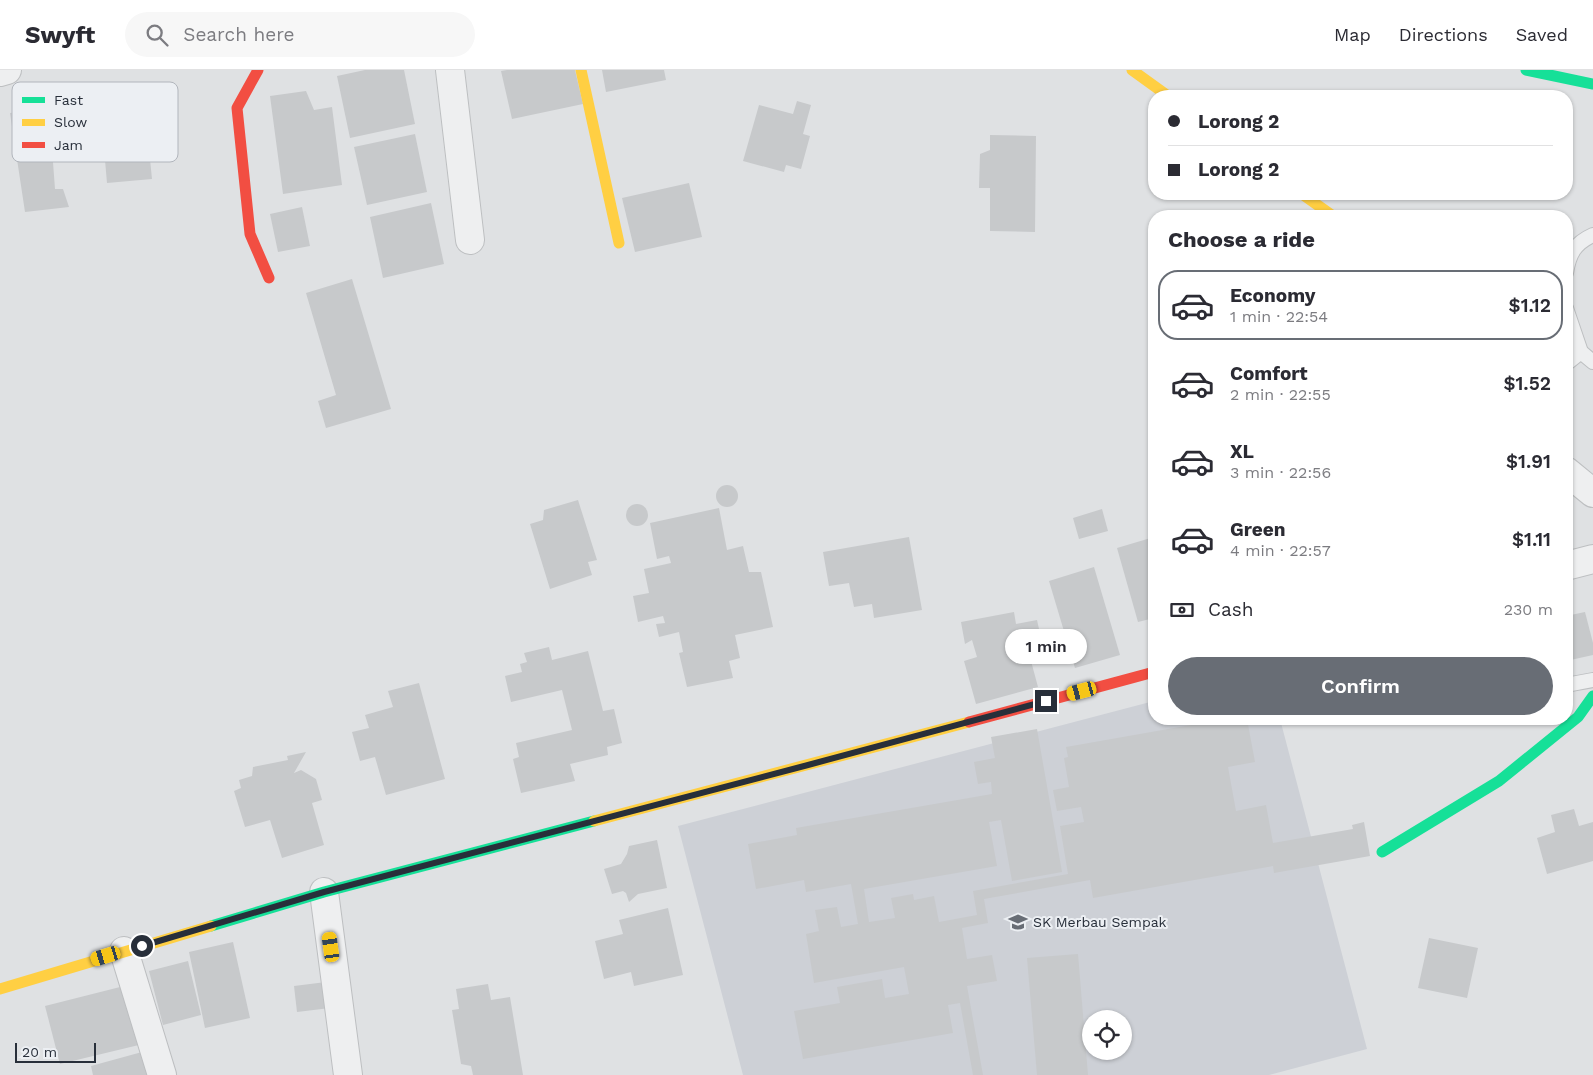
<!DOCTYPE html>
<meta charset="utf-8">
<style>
body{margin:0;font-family:"Work Sans",sans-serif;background:#f7f7f7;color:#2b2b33;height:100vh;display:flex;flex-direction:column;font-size:19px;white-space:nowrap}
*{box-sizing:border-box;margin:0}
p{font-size:16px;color:#7c7c81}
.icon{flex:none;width:28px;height:28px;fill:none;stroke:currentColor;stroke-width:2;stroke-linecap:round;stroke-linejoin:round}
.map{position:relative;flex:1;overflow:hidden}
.side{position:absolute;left:1148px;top:140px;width:425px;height:515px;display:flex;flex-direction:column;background:#fff;border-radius:20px;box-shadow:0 1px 4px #0004}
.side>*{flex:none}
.hud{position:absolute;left:1148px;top:20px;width:425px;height:110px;border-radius:20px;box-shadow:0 1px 4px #0004;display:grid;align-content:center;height:110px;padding:0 20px;background:#fff}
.controls{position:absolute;left:1082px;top:940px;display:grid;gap:10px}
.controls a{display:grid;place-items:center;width:50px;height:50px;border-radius:50%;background:#fff;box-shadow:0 1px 4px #0004;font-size:25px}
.scale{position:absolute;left:15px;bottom:12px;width:81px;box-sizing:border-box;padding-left:5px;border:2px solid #282f3a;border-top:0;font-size:14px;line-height:18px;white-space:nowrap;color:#282f3a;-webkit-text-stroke:4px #eceff3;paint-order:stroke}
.end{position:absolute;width:22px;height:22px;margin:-11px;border:6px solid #282f3a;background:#fff;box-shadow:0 0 0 2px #fff}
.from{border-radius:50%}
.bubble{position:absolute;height:35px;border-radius:18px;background:#fff;box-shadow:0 1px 4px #0004;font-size:16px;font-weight:600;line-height:35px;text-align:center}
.car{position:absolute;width:15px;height:30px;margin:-15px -8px;border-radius:6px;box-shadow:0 0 4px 1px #0007;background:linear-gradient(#f5c518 24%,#345 0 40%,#f5c518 0 76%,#345 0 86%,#f5c518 0)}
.hud b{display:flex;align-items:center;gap:18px;height:48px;font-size:19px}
.hud b+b{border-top:1px solid #e1e1e2}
.hud i{width:12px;height:12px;background:#2b2b33}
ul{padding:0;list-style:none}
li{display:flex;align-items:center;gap:15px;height:70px;margin:0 10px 8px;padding:0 10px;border:2px solid transparent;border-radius:20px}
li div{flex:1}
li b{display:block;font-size:19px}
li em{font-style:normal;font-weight:600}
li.selected{border-color:#686d75}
li>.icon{width:45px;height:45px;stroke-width:1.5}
h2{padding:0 20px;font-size:22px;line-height:60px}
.pay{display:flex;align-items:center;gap:12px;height:55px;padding:0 20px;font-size:19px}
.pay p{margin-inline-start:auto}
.button{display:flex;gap:10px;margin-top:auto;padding:10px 20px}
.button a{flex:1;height:58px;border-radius:30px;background:#686d75;color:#fff;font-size:20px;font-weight:600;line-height:58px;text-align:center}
header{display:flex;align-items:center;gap:30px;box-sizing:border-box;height:70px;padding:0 25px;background:#fff;border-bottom:1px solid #e1e1e2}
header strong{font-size:24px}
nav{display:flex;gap:28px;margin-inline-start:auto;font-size:18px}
.search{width:350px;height:45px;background:#f7f7f7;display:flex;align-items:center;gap:12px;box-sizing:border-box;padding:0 18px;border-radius:28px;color:#7c7c81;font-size:19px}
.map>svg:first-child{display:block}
.built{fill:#cdd0d6;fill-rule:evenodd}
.building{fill:#c7c9cb}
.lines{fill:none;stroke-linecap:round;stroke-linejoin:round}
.lane-casing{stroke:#bdbfc1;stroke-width:16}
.street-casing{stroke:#bdbfc1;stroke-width:30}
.lane{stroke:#eeeff0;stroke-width:14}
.street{stroke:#eeeff0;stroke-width:28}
.fast{stroke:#16e098;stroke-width:11}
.slow{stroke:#ffcf43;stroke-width:11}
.jam{stroke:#f24e42;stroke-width:11}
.route{stroke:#282f3a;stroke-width:6}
.labels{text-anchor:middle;stroke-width:4;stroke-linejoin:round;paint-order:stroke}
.poi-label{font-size:14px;fill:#282f3a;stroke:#eceff3;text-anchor:start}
.key{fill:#eceff3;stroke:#b1b5bc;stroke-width:1}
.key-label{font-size:14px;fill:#282f3a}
</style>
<header>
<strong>Swyft</strong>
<div class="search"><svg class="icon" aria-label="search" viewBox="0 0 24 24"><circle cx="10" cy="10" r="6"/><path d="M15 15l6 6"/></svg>Search here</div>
<nav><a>Map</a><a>Directions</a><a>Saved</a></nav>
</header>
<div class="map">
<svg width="1593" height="1005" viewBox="0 0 1593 1005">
<rect width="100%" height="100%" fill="#dfe1e3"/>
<path class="built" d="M1154 631V649H1280L1367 979 1269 1005H743L678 756ZM1091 949H1124V981H1091Z"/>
<g class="building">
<polygon points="365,0 404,0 415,54 350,68 337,6"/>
<polygon points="507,0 575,0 583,34 512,49 501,1"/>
<polygon points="602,0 664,0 666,10 606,22"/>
<polygon points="306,21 314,40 332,37 342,115 283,124 270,26"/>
<polygon points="797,31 811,35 803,64 810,66 801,99 786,95 784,102 743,91 759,35 793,44"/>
<polygon points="49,39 55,119 63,119 69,137 25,142 10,43"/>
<polygon points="145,40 152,109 107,113 101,44"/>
<polygon points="415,64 427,122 367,135 354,77"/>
<polygon points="990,65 1036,66 1035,162 990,161 990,118 979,118 980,84 990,80"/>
<polygon points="689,113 702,167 635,182 622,128"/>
<polygon points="431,133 444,194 383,208 370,147"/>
<polygon points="302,137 310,176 278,182 270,144"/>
<polygon points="352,209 391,339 326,358 318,331 336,325 306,223"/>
<circle cx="727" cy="426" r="11"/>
<polygon points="578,430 597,490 588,492 592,505 550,519 530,454 543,450 544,440"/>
<circle cx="637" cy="445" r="11"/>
<polygon points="719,438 727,480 743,476 749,502 761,502 773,557 735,565 740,588 729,591 733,608 687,617 679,583 683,582 679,562 659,567 656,554 665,553 663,546 638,552 633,526 649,523 644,499 671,493 669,486 657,489 650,453"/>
<polygon points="1102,439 1108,461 1079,469 1073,448"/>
<polygon points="909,467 922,540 874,548 872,534 854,537 849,513 829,516 823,482"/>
<polygon points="1154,467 1154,548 1138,552 1117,478"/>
<polygon points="1094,497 1120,585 1075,598 1049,511"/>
<polygon points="1014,542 1016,554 1037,550 1041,568 1034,572 1038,589 1031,591 1038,617 976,634 964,591 977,587 972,570 965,574 961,552"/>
<polygon points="1585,542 1593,573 1593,585 1566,591 1566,546"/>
<polygon points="549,577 552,590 588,581 603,641 614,639 622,673 607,677 608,685 570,694 575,711 521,723 513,689 519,687 516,673 572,660 562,620 511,632 505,606 522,602 520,594 527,592 524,583"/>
<polygon points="419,613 445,709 386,725 375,687 360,691 352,662 369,658 365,645 393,637 388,621"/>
<polygon points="1225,649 1247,649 1255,692 1228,697 1236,741 1266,735 1273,773 1353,759 1352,755 1364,752 1370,786 1274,803 1273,796 1093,828 1090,810 984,829 988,853 962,858 967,889 992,885 997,911 967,916 983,1005 973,1005 960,933 948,935 953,963 803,989 794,941 840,933 837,917 882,909 885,928 909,924 904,897 814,913 806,864 819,861 815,840 837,837 841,857 858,854 851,814 806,822 804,810 756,819 748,774 797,765 796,758 992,724 991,712 978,714 974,692 995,688 991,667 1037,659 1062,802 1012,811 1001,750 989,752 997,796 864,819 869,852 895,848 891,828 913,824 914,830 934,826 939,852 977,845 973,821 1068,804 1060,756 1084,752 1081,737 1057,741 1053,720 1069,717 1064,688 1068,687 1066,677"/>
<polygon points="306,682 294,703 301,700 316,709 322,730 312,733 324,775 282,788 270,750 245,757 234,721 241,718 239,710 252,706 253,697 288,690 287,686"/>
<polygon points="1574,739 1579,756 1593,752 1593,791 1547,804 1537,768 1555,762 1551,745"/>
<polygon points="657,770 667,818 638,824 629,832 626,823 623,821 612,824 604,799 621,794 627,784 629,776"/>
<polygon points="668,838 683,905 634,916 631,902 604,909 595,871 623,864 619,850"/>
<polygon points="1429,868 1478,878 1467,928 1418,918"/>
<polygon points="233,872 250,948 205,958 189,882"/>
<polygon points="1078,884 1088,1005 1037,1005 1027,888"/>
<polygon points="188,891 201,945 163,955 149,901"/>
<polygon points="326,912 330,938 297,942 294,916"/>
<polygon points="488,914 491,930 510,927 523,1005 473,1005 471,996 461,994 452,940 459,939 456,919"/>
<polygon points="128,915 143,974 60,994 45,936"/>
<polygon points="142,982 147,1005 93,1005 91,996"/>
</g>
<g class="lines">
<g class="lane-casing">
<g id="lane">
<path d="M1566 203C1569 184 1575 173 1593 165"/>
<polyline points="1566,238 1581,282 1593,292"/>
<polyline points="1566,294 1581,282"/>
<polyline points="1566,615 1593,610"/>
</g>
</g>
<g class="street-casing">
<g id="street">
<polyline points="450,0 470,170"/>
<polyline points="0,2 7,0"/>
<polyline points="1566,401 1593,423"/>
<polyline points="1566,496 1593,489"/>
<polyline points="324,822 348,1005"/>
<polyline points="124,881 162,1005"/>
</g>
</g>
<use href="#lane" class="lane"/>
<use href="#street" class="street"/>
<g class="fast">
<polyline points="1526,0 1593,14"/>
<polyline points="1382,782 1499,711 1578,647 1593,626"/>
<polyline points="211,856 324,822 594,751"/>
</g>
<g class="slow">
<polyline points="581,0 619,173"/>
<polyline points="1132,0 1168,26"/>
<polyline points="1302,124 1333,146"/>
<polyline points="594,751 969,652"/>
<polyline points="0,919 211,856"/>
</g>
<g class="jam">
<polyline points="258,0 237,38 250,164 269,208"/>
<polyline points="969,652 1154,602"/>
</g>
</g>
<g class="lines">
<polyline class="route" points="142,876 324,822 808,695 1046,631"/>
</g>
<defs>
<g id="school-bare" transform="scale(1.5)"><path d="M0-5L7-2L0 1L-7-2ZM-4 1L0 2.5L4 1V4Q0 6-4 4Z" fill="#686d75" stroke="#eceff3" stroke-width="2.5" paint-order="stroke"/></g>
</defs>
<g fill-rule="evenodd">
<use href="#school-bare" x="1018" y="852"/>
</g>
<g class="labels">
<g class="poi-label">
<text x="1033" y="857">SK Merbau Sempak</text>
</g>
</g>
<rect x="12" y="12" width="166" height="80" rx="8" class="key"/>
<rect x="22" y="27" width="23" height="6" fill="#16e098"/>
<rect x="22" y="49" width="23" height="7" fill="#ffcf43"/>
<rect x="22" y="72" width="23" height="6" fill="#f24e42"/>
<g class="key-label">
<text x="54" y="35">Fast</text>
<text x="54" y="57">Slow</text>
<text x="54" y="80">Jam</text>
</g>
</svg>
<div class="controls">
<a><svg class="icon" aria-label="locate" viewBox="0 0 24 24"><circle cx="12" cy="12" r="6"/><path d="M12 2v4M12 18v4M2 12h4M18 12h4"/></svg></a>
</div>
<div class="scale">20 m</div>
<i class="end from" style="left:142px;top:876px"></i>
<i class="end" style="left:1046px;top:631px"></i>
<div class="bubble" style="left:1005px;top:559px;width:82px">1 min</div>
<i class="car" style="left:1082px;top:621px;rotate:255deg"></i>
<i class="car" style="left:331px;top:877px;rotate:352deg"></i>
<i class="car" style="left:106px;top:886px;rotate:253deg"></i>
<div class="hud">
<b><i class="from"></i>Lorong 2</b>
<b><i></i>Lorong 2</b>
</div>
<section class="side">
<h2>Choose a ride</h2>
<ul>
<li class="selected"><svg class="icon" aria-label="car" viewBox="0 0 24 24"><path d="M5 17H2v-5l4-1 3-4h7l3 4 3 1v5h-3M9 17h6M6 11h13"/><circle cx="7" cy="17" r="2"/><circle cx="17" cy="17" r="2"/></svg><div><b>Economy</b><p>1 min · 22:54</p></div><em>$1.12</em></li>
<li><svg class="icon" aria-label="car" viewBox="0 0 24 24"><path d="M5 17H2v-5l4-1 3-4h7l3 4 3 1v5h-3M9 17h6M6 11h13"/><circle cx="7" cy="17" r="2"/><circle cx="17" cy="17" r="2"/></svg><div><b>Comfort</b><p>2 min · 22:55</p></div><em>$1.52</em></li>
<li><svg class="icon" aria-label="car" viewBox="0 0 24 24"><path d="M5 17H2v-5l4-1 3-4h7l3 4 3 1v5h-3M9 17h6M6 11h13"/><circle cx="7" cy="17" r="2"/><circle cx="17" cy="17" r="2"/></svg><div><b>XL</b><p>3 min · 22:56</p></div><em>$1.91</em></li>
<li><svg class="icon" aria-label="car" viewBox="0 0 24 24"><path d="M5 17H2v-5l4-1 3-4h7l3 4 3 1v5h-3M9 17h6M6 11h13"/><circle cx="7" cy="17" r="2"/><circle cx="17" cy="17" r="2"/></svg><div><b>Green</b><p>4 min · 22:57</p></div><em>$1.11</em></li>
</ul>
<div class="pay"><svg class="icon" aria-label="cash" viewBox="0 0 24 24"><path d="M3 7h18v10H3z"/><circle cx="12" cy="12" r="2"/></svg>Cash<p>230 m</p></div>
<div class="button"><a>Confirm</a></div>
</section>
</div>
